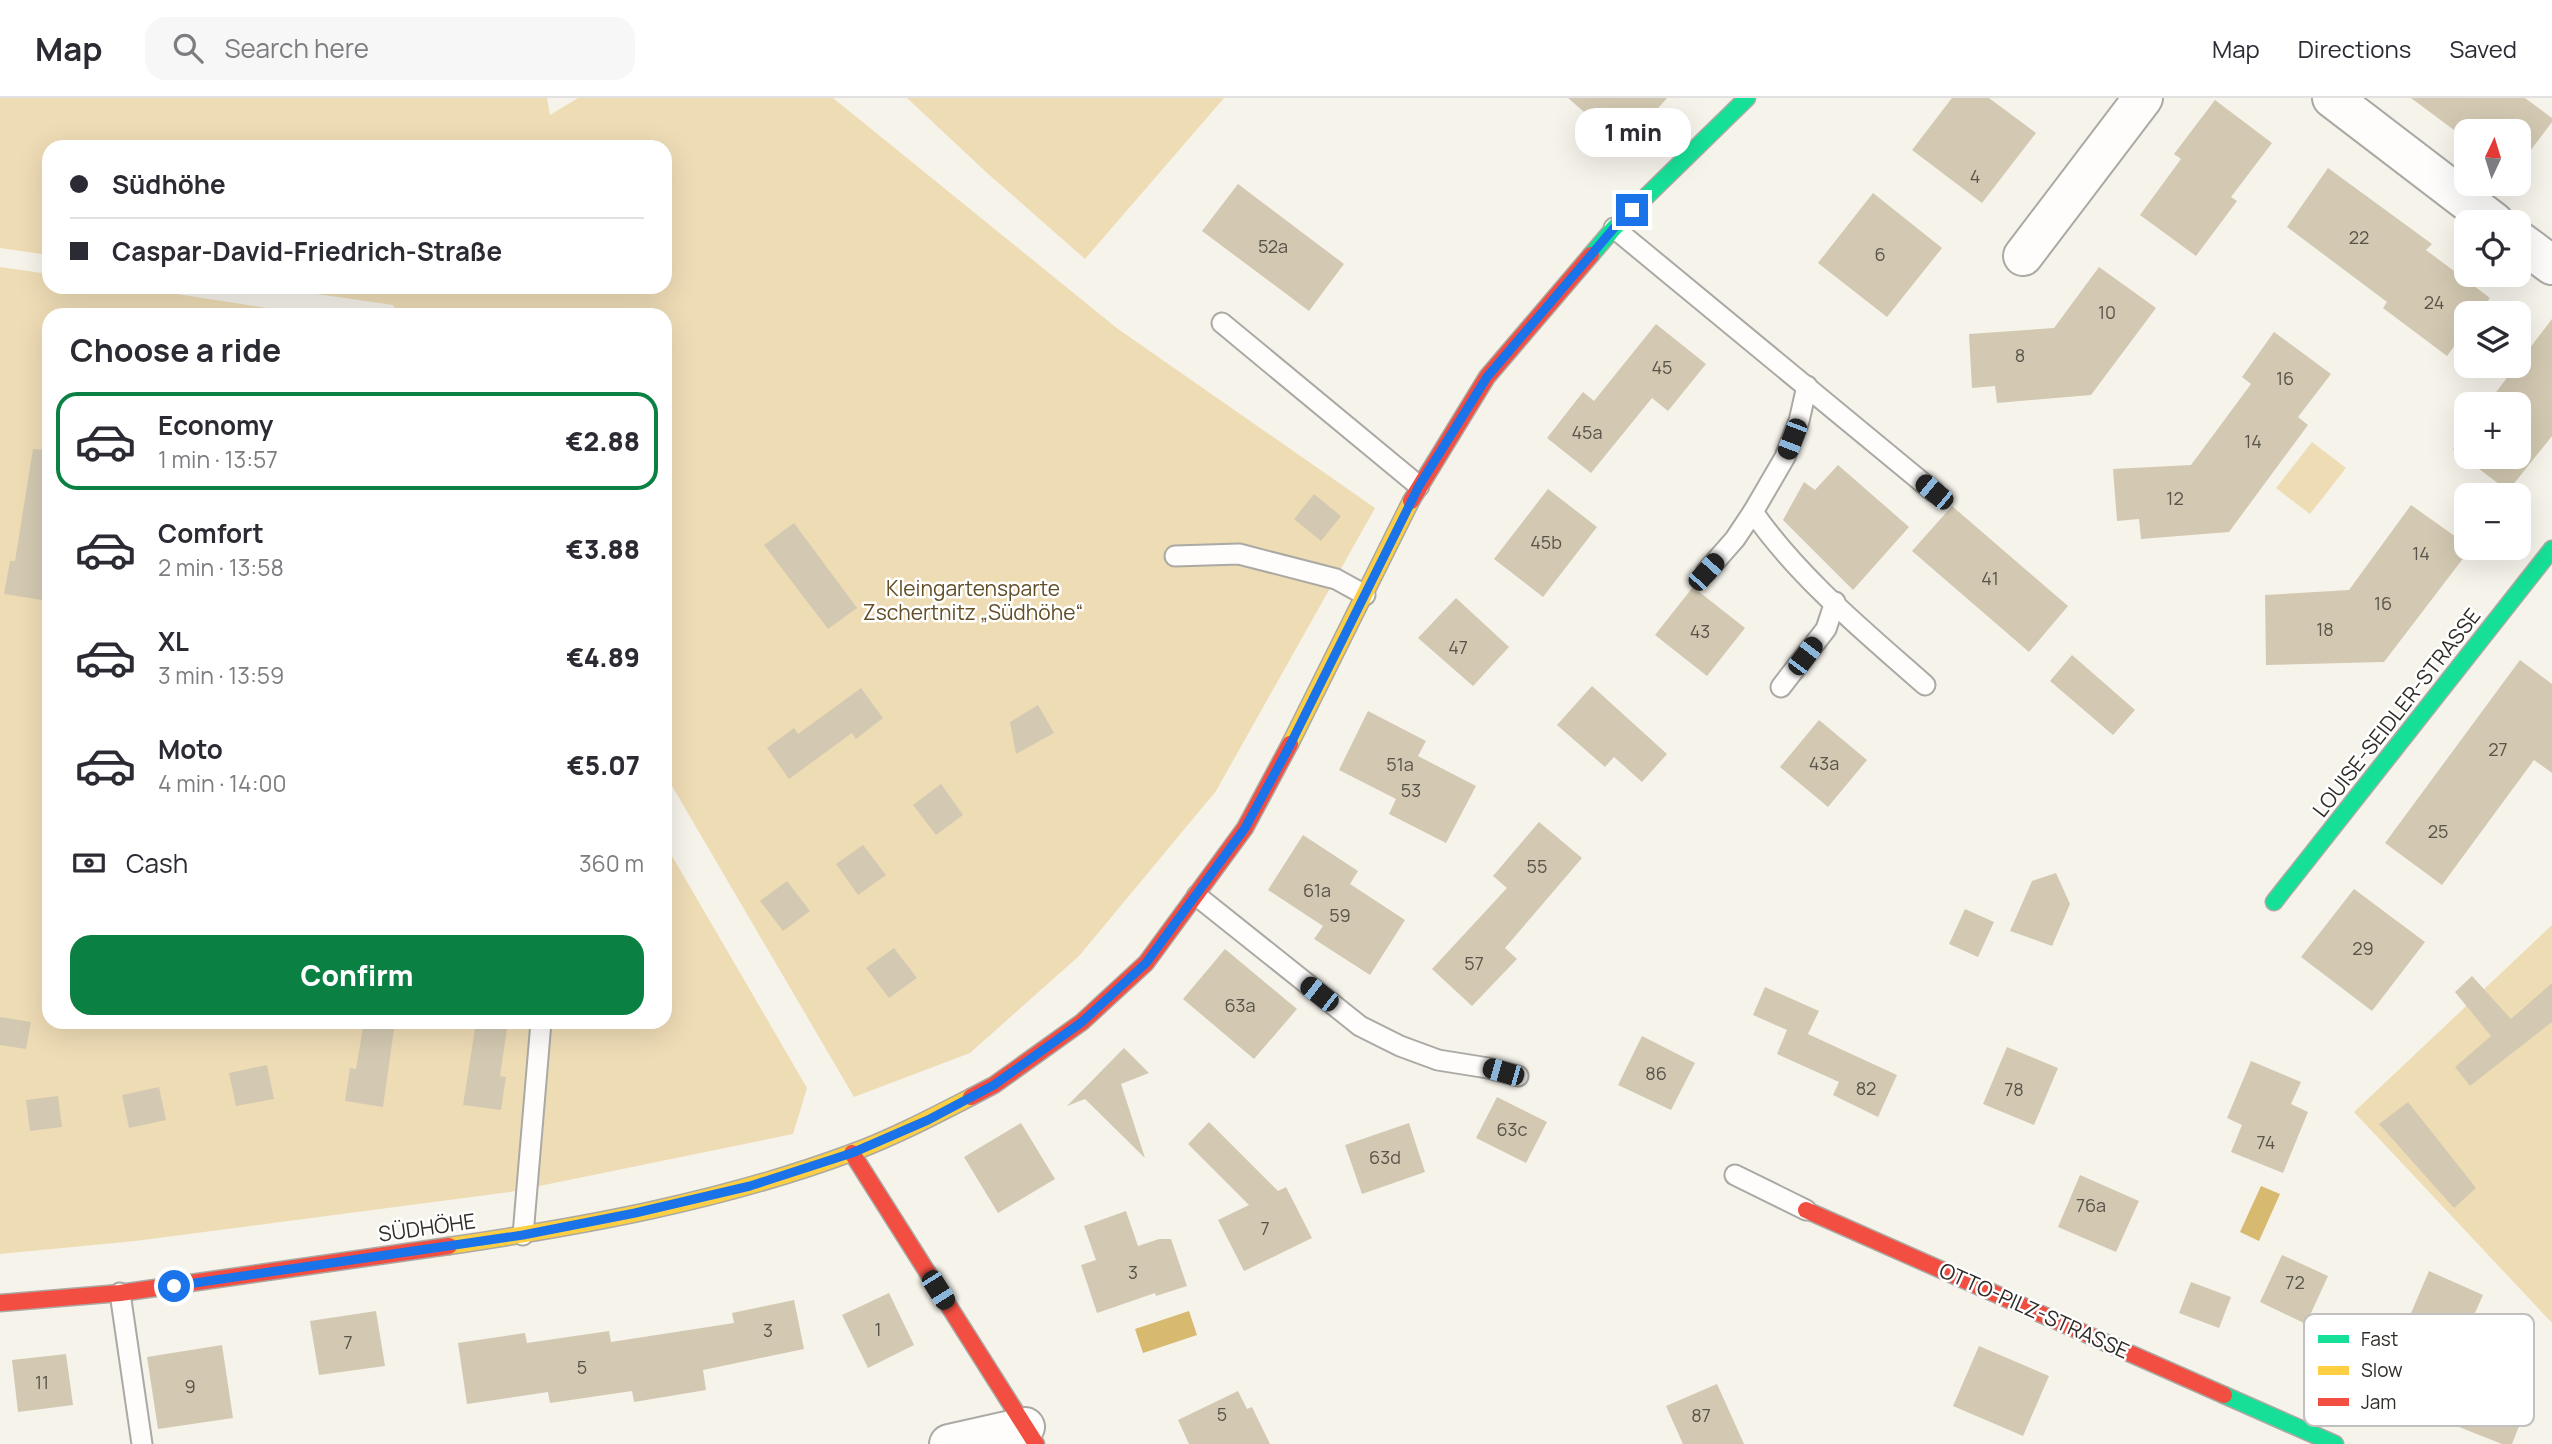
<!DOCTYPE html>
<meta charset="utf-8">
<style>
body{margin:0;font-family:Manrope,sans-serif;background:#f7f7f7;color:#2b2b33;height:100vh;display:flex;flex-direction:column;font-size:26px;white-space:nowrap}
*{box-sizing:border-box;margin:0}
p{font-size:23px;color:#7c7c81}
.icon{flex:none;width:38px;height:38px;fill:none;stroke:currentColor;stroke-width:2;stroke-linecap:round;stroke-linejoin:round}
.map{position:relative;flex:1;overflow:hidden}
.panel{position:absolute;left:42px;top:210px;width:630px;height:721px;display:flex;flex-direction:column;background:#fff;border-radius:21px;box-shadow:0 7px 28px #0002}
.panel>*{flex:none}
.banner{position:absolute;left:42px;top:42px;width:630px;height:154px;border-radius:21px;box-shadow:0 7px 28px #0002;display:grid;align-content:center;height:154px;padding:0 28px;background:#fff}
.needle{width:46px;rotate:4deg}
.fabs{position:absolute;left:2454px;top:21px;display:grid;gap:14px}
.fabs a{display:grid;place-items:center;width:77px;height:77px;border-radius:14px;background:#fff;box-shadow:0 7px 28px #0002;font-size:35px}
.end{position:absolute;width:32px;height:32px;margin:-16px;border:9px solid #1a73e8;background:#fff;box-shadow:0 0 0 4px #fff}
.from{border-radius:50%}
.bubble{position:absolute;height:49px;border-radius:21px;background:#fff;box-shadow:0 7px 28px #0002;font-size:23px;font-weight:800;line-height:49px;text-align:center}
.car{position:absolute;width:21px;height:42px;margin:-21px -10px;border-radius:9px;box-shadow:0 0 5px 2px #0007;background:linear-gradient(#222 24%,#8ab4d8 0 40%,#222 0 76%,#8ab4d8 0 86%,#222 0)}
.banner b{display:flex;align-items:center;gap:24px;height:66px;font-size:26px}
.banner b+b{border-top:2px solid #e1e1e2}
.banner i{width:18px;height:18px;background:#2b2b33}
ul{padding:0;list-style:none}
li{display:flex;align-items:center;gap:21px;height:98px;margin:0 14px 10px;padding:0 14px;border:4px solid transparent;border-radius:21px}
li div{flex:1}
li b{display:block;font-size:26px}
li em{font-style:normal;font-weight:800}
li.selected{border-color:#0b8043}
li>.icon{width:63px;height:63px;stroke-width:1.5}
h2{padding:0 28px;font-size:32px;line-height:84px}
.pay{display:flex;align-items:center;gap:18px;height:77px;padding:0 28px;font-size:26px}
.pay p{margin-inline-start:auto}
.primary-button{display:flex;gap:14px;margin-top:auto;padding:14px 28px}
.primary-button a{flex:1;height:80px;border-radius:21px;background:#0b8043;color:#fff;font-size:28px;font-weight:800;line-height:80px;text-align:center}
header{display:flex;align-items:center;gap:42px;box-sizing:border-box;height:98px;padding:0 35px;background:#fff;border-bottom:2px solid #e1e1e2}
header strong{font-size:33px}
nav{display:flex;gap:38px;margin-inline-start:auto;font-size:24px}
.search{width:490px;height:63px;background:#f7f7f7;display:flex;align-items:center;gap:18px;box-sizing:border-box;padding:0 24px;border-radius:21px;color:#7c7c81;font-size:26px}
.map>svg:first-child{display:block}
.green{fill:#eedcb5}
.water{fill:#d8b970}
.building{fill:#d3c9b2}
.lines{fill:none;stroke-linecap:round;stroke-linejoin:round}
.lane-casing{stroke:#aba9a3;stroke-width:23}
.street-casing{stroke:#aba9a3;stroke-width:42}
.fast-casing{stroke:#aba9a3;stroke-width:19}
.slow-casing{stroke:#aba9a3;stroke-width:19}
.jam-casing{stroke:#aba9a3;stroke-width:19}
.lane{stroke:#fefdfc;stroke-width:19}
.street{stroke:#fefdfc;stroke-width:38}
.fast{stroke:#16e098;stroke-width:16}
.slow{stroke:#ffcf43;stroke-width:16}
.jam{stroke:#f24e42;stroke-width:16}
.route{stroke:#1a73e8;stroke-width:9}
.labels{text-anchor:middle;stroke-width:5;stroke-linejoin:round;paint-order:stroke}
.number-label{font-size:18px;fill:#59544a}
.park-label{font-size:21px;fill:#614e26;stroke:#fff}
.street-label{font-size:21px;fill:#302d28;stroke:#fff}
.key{fill:#fff;stroke:#c1c0be;stroke-width:2}
.key-label{font-size:19px;fill:#302d28}
</style>
<header>
<strong>Map</strong>
<div class="search"><svg class="icon" aria-label="search" viewBox="0 0 24 24"><circle cx="10" cy="10" r="6"/><path d="M15 15l6 6"/></svg>Search here</div>
<nav><a>Map</a><a>Directions</a><a>Saved</a></nav>
</header>
<div class="map">
<svg width="2552" height="1346" viewBox="0 0 2552 1346">
<rect width="100%" height="100%" fill="#f6f3eb"/>
<g class="green">
<polygon points="0,0 547,0 550,17 578,0 833,0 1118,231 1375,410 1216,693 1079,858 970,955 854,999 665,676 665,217 399,217 393,207 268,189 665,189 665,49 49,49 49,157 0,150"/>
<polygon points="907,0 1224,0 1085,161 986,74"/>
<polygon points="0,169 49,176 49,189 131,189 312,217 49,217 49,924 665,924 665,746 807,990 793,1036 510,1094 135,1143 0,1156"/>
<polygon points="2312,344 2346,370 2310,416 2276,390"/>
<polygon points="2552,827 2552,1225 2354,1014"/>
</g>
<g class="water">
<polygon points="2261,1088 2280,1096 2259,1143 2240,1134"/>
<polygon points="1189,1213 1197,1237 1143,1255 1135,1231"/>
</g>
<g class="building">
<polygon points="1568,0 1667,0 1624,49"/>
<polygon points="1952,0 1989,0 2036,35 1982,105 1912,52"/>
<polygon points="2411,0 2525,0 2552,20 2552,24 2518,69 2518,33 2466,33 2466,41"/>
<polygon points="2215,2 2272,45 2231,99 2237,103 2196,158 2140,117 2181,61 2174,56"/>
<polygon points="2328,70 2432,146 2426,152 2490,200 2479,215 2466,215 2466,232 2447,258 2383,210 2387,204 2287,129"/>
<polygon points="1238,86 1344,166 1309,213 1202,133"/>
<polygon points="1873,95 1942,150 1887,219 1818,165"/>
<polygon points="2099,169 2156,210 2091,297 1997,305 1995,288 1972,290 1969,236 2054,230"/>
<polygon points="2552,221 2552,338 2508,393 2453,351 2466,335 2466,359 2518,359 2518,306 2487,306"/>
<polygon points="1656,226 1706,266 1668,313 1652,300 1591,375 1547,340 1583,294 1594,303"/>
<polygon points="2274,234 2331,276 2298,319 2308,327 2229,434 2141,441 2139,421 2117,423 2113,371 2191,367 2251,286 2242,279"/>
<polygon points="33,351 49,352 49,456 42,502 4,496 10,463 15,463"/>
<polygon points="1838,367 1909,429 1853,492 1783,422 1804,384 1815,392"/>
<polygon points="1548,391 1597,429 1543,499 1494,461"/>
<polygon points="1314,396 1341,418 1321,443 1294,421"/>
<polygon points="2411,407 2466,446 2463,450 2471,450 2384,564 2266,567 2265,497 2349,492"/>
<polygon points="1952,408 2068,508 2029,554 1912,453"/>
<polygon points="794,425 857,510 828,531 764,447"/>
<polygon points="1693,489 1745,530 1707,578 1655,537"/>
<polygon points="1456,500 1509,549 1473,588 1418,540"/>
<polygon points="2072,557 2135,612 2113,637 2050,583"/>
<polygon points="2520,562 2552,586 2552,675 2534,662 2442,787 2385,745"/>
<polygon points="1592,588 1667,656 1642,684 1614,659 1605,669 1557,627"/>
<polygon points="861,590 883,620 856,641 852,635 789,681 767,650 794,630 798,636"/>
<polygon points="1038,607 1054,635 1016,656 1010,624"/>
<polygon points="1368,613 1426,643 1418,658 1476,688 1446,745 1389,716 1396,701 1339,672"/>
<polygon points="1819,622 1867,662 1828,709 1780,669"/>
<polygon points="941,686 963,717 936,737 913,707"/>
<polygon points="1539,724 1582,760 1505,850 1517,861 1472,908 1432,871 1507,790 1493,778"/>
<polygon points="1303,737 1358,773 1350,786 1405,822 1370,877 1314,841 1323,828 1268,792"/>
<polygon points="863,747 886,777 858,797 836,766"/>
<polygon points="2056,775 2070,806 2052,848 2010,833 2032,783"/>
<polygon points="787,783 810,813 783,833 760,803"/>
<polygon points="2354,791 2425,844 2372,913 2301,859"/>
<polygon points="1965,811 1994,824 1978,859 1949,846"/>
<polygon points="894,850 917,880 889,900 866,870"/>
<polygon points="1225,851 1297,911 1254,961 1183,901"/>
<polygon points="2472,878 2511,921 2552,885 2552,924 2470,988 2455,969 2491,938 2455,894"/>
<polygon points="1765,889 1819,913 1808,936 1897,977 1878,1019 1833,997 1839,984 1777,956 1787,932 1753,917"/>
<polygon points="0,919 31,924 26,951 0,947"/>
<polygon points="364,924 395,924 383,1009 345,1003 350,970 356,971"/>
<polygon points="476,924 508,924 500,978 506,979 501,1012 463,1007"/>
<polygon points="1642,938 1695,965 1671,1012 1618,987"/>
<polygon points="2007,949 2058,970 2034,1027 1983,1006"/>
<polygon points="1124,950 1149,975 1121,986 1145,1060 1085,1001 1067,1008"/>
<polygon points="2251,963 2301,984 2291,1006 2308,1014 2283,1075 2231,1054 2242,1027 2227,1020"/>
<polygon points="267,967 274,1001 236,1008 229,975"/>
<polygon points="159,989 166,1022 129,1030 122,997"/>
<polygon points="58,998 62,1029 30,1033 26,1002"/>
<polygon points="1497,999 1547,1024 1526,1065 1476,1040"/>
<polygon points="2408,1004 2476,1090 2454,1110 2379,1026"/>
<polygon points="1209,1024 1278,1093 1286,1089 1312,1140 1244,1173 1218,1122 1249,1107 1188,1046"/>
<polygon points="1021,1025 1055,1081 998,1115 964,1059"/>
<polygon points="1409,1025 1425,1074 1362,1096 1345,1047"/>
<polygon points="2080,1077 2139,1103 2116,1154 2058,1129"/>
<polygon points="1126,1113 1138,1148 1159,1141 1171,1141 1187,1188 1156,1198 1155,1195 1097,1215 1081,1167 1096,1162 1084,1128"/>
<polygon points="2282,1157 2328,1178 2306,1226 2260,1204"/>
<polygon points="2429,1173 2483,1197 2453,1264 2400,1241"/>
<polygon points="2191,1184 2231,1199 2219,1230 2179,1215"/>
<polygon points="889,1195 914,1247 868,1270 842,1217"/>
<polygon points="794,1202 804,1251 703,1272 706,1292 634,1304 632,1293 550,1305 548,1294 467,1306 458,1245 525,1235 527,1245 609,1233 611,1244 734,1225 732,1215"/>
<polygon points="376,1213 385,1268 319,1277 310,1223"/>
<polygon points="222,1247 233,1320 158,1331 147,1259"/>
<polygon points="1979,1248 2049,1278 2023,1338 1953,1308"/>
<polygon points="66,1256 73,1307 18,1314 12,1262"/>
<polygon points="2481,1272 2533,1293 2512,1346 2502,1346 2459,1329"/>
<polygon points="1717,1286 1744,1346 1683,1346 1666,1308"/>
<polygon points="1238,1293 1247,1311 1252,1309 1270,1346 1189,1346 1178,1322"/>
</g>
<g class="lines">
<g class="lane-casing">
<g id="lane">
<polyline points="1614,130 1934,394"/>
<polyline points="1222,225 1419,388"/>
<path d="M1807 288 1799 323 1785 359 1753 414C1799 480 1865 534 1925 587"/>
<polyline points="1175,458 1239,456 1336,481 1365,497"/>
<polyline points="1706,474 1735,441 1753,414"/>
<polyline points="1781,589 1826,531 1835,504"/>
<polyline points="1197,798 1360,928 1400,948 1438,962 1488,970 1518,978"/>
<polyline points="1735,1077 1806,1112"/>
<polyline points="523,1137 541,924"/>
<polyline points="120,1195 142,1346"/>
</g>
</g>
<g class="street-casing">
<g id="street">
<polyline points="2332,0 2494,124"/>
<polyline points="2518,142 2552,167"/>
<polyline points="2023,158 2143,0"/>
<polyline points="949,1346 1025,1329"/>
</g>
</g>
<g class="fast-casing">
<g id="fast">
<polyline points="1591,157 1614,130 1747,0"/>
<polyline points="2274,804 2552,451"/>
<polyline points="2224,1297 2335,1346"/>
</g>
</g>
<g class="slow-casing">
<g id="slow">
<polyline points="1290,646 1411,403"/>
<path d="M449 1148C584 1128 722 1103 851 1055 892 1040 932 1019 971 999"/>
</g>
</g>
<g class="jam-casing">
<g id="jam">
<polyline points="1411,403 1487,279 1591,157"/>
<polyline points="971,999 994,987 1082,924 1146,865 1245,730 1290,646"/>
<polyline points="852,1055 1036,1346"/>
<polyline points="1806,1112 2224,1297"/>
<polyline points="0,1205 120,1195 449,1148"/>
</g>
</g>
<use href="#lane" class="lane"/>
<use href="#street" class="street"/>
<use href="#fast" class="fast"/>
<use href="#slow" class="slow"/>
<use href="#jam" class="jam"/>
</g>
<g class="lines">
<polyline class="route" points="174,1188 523,1137 635,1115 750,1088 852,1055 928,1022 994,987 1082,924 1146,865 1245,730 1288,651 1419,388 1487,279 1614,130 1632,112"/>
</g>
<g class="labels">
<g class="number-label">
<text x="1975" y="85">4</text>
<text x="2359" y="146">22</text>
<text x="1273" y="155">52a</text>
<text x="1880" y="163">6</text>
<text x="2434" y="211">24</text>
<text x="2107" y="221">10</text>
<text x="2020" y="264">8</text>
<text x="1662" y="276">45</text>
<text x="2285" y="287">16</text>
<text x="1587" y="341">45a</text>
<text x="2253" y="350">14</text>
<text x="2175" y="407">12</text>
<text x="1546" y="451">45b</text>
<text x="2421" y="462">14</text>
<text x="1990" y="487">41</text>
<text x="2383" y="512">16</text>
<text x="2325" y="538">18</text>
<text x="1700" y="540">43</text>
<text x="1458" y="556">47</text>
<text x="2498" y="658">27</text>
<text x="1824" y="672">43a</text>
<text x="1400" y="673">51a</text>
<text x="1411" y="699">53</text>
<text x="2438" y="740">25</text>
<text x="1537" y="775">55</text>
<text x="1317" y="799">61a</text>
<text x="1340" y="824">59</text>
<text x="2363" y="857">29</text>
<text x="1474" y="872">57</text>
<text x="1240" y="914">63a</text>
<text x="1656" y="982">86</text>
<text x="1866" y="997">82</text>
<text x="2014" y="998">78</text>
<text x="1512" y="1038">63c</text>
<text x="2266" y="1051">74</text>
<text x="1385" y="1066">63d</text>
<text x="2091" y="1114">76a</text>
<text x="1265" y="1137">7</text>
<text x="1133" y="1181">3</text>
<text x="2295" y="1191">72</text>
<text x="878" y="1238">1</text>
<text x="768" y="1239">3</text>
<text x="348" y="1251">7</text>
<text x="582" y="1276">5</text>
<text x="42" y="1291">11</text>
<text x="190" y="1295">9</text>
<text x="1222" y="1323">5</text>
<text x="1701" y="1324">87</text>
</g>
<g class="park-label">
<text x="973" y="498">Kleingartensparte<tspan x="973" dy="24">Zschertnitz „Südhöhe“</tspan></text>
</g>
<g class="street-label">
<text transform="translate(2397 615) rotate(-52)" y="7">LOUISE-SEIDLER-STRASSE</text>
<text transform="translate(427 1130) rotate(-8)" y="7">SÜDHÖHE</text>
<text transform="translate(2034 1213) rotate(24)" y="7">OTTO-PILZ-STRASSE</text>
</g>
</g>
<rect x="2304" y="1216" width="230" height="112" rx="10" class="key"/>
<rect x="2318" y="1237" width="31" height="8" fill="#16e098"/>
<rect x="2318" y="1268" width="31" height="9" fill="#ffcf43"/>
<rect x="2318" y="1300" width="31" height="8" fill="#f24e42"/>
<g class="key-label">
<text x="2361" y="1248">Fast</text>
<text x="2361" y="1279">Slow</text>
<text x="2361" y="1311">Jam</text>
</g>
</svg>
<div class="fabs">
<a><svg class="needle" viewBox="-14 -14 28 28"><path d="M0-13l5 13h-10z" fill="#e53935"/><path d="M0 13l5-13h-10z" fill="#7c7c81"/></svg></a>
<a><svg class="icon" aria-label="locate" viewBox="0 0 24 24"><circle cx="12" cy="12" r="6"/><path d="M12 2v4M12 18v4M2 12h4M18 12h4"/></svg></a>
<a><svg class="icon" aria-label="layers" viewBox="0 0 24 24"><path d="M12 4l9 5-9 5-9-5zM3 14l9 5 9-5"/></svg></a>
<a>+</a>
<a>−</a>
</div>
<i class="end from" style="left:174px;top:1188px"></i>
<i class="end" style="left:1632px;top:112px"></i>
<div class="bubble" style="left:1575px;top:10px;width:116px">1 min</div>
<i class="car" style="left:1792px;top:341px;rotate:201deg"></i>
<i class="car" style="left:1934px;top:394px;rotate:310deg"></i>
<i class="car" style="left:1706px;top:474px;rotate:42deg"></i>
<i class="car" style="left:1805px;top:558px;rotate:37deg"></i>
<i class="car" style="left:1319px;top:896px;rotate:308deg"></i>
<i class="car" style="left:1503px;top:974px;rotate:286deg"></i>
<i class="car" style="left:938px;top:1192px;rotate:148deg"></i>
<div class="banner">
<b><i class="from"></i>Südhöhe</b>
<b><i></i>Caspar-David-Friedrich-Straße</b>
</div>
<section class="panel">
<h2>Choose a ride</h2>
<ul>
<li class="selected"><svg class="icon" aria-label="car" viewBox="0 0 24 24"><path d="M5 17H2v-5l4-1 3-4h7l3 4 3 1v5h-3M9 17h6M6 11h13"/><circle cx="7" cy="17" r="2"/><circle cx="17" cy="17" r="2"/></svg><div><b>Economy</b><p>1 min · 13:57</p></div><em>€2.88</em></li>
<li><svg class="icon" aria-label="car" viewBox="0 0 24 24"><path d="M5 17H2v-5l4-1 3-4h7l3 4 3 1v5h-3M9 17h6M6 11h13"/><circle cx="7" cy="17" r="2"/><circle cx="17" cy="17" r="2"/></svg><div><b>Comfort</b><p>2 min · 13:58</p></div><em>€3.88</em></li>
<li><svg class="icon" aria-label="car" viewBox="0 0 24 24"><path d="M5 17H2v-5l4-1 3-4h7l3 4 3 1v5h-3M9 17h6M6 11h13"/><circle cx="7" cy="17" r="2"/><circle cx="17" cy="17" r="2"/></svg><div><b>XL</b><p>3 min · 13:59</p></div><em>€4.89</em></li>
<li><svg class="icon" aria-label="car" viewBox="0 0 24 24"><path d="M5 17H2v-5l4-1 3-4h7l3 4 3 1v5h-3M9 17h6M6 11h13"/><circle cx="7" cy="17" r="2"/><circle cx="17" cy="17" r="2"/></svg><div><b>Moto</b><p>4 min · 14:00</p></div><em>€5.07</em></li>
</ul>
<div class="pay"><svg class="icon" aria-label="cash" viewBox="0 0 24 24"><path d="M3 7h18v10H3z"/><circle cx="12" cy="12" r="2"/></svg>Cash<p>360 m</p></div>
<div class="primary-button"><a>Confirm</a></div>
</section>
</div>
